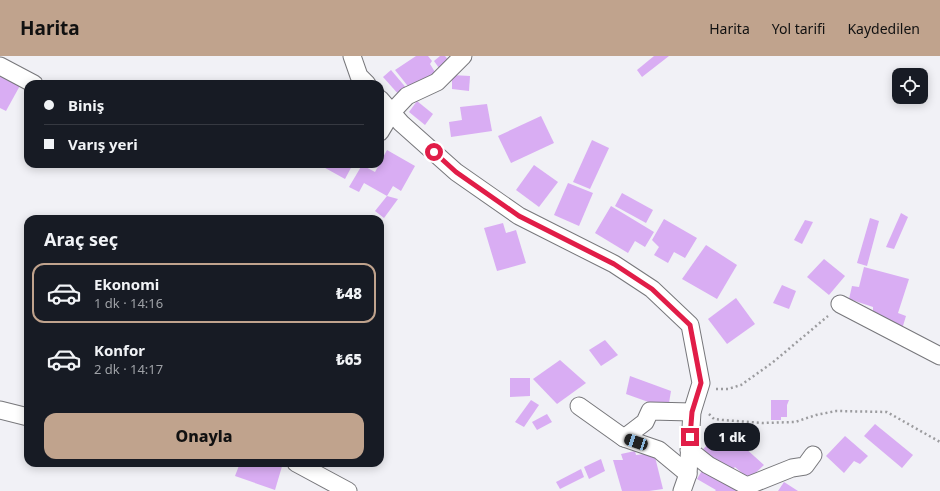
<!DOCTYPE html>
<html lang="tr">
<meta charset="utf-8">
<style>
body{margin:0;font-family:"Noto Sans",sans-serif;background:#242831;color:#f1f3f6;height:100vh;display:flex;flex-direction:column;font-size:15px;white-space:nowrap}
*{box-sizing:border-box;margin:0}
p{font-size:13px;color:#9ea1a6}
.icon{flex:none;width:22px;height:22px;fill:none;stroke:currentColor;stroke-width:2;stroke-linecap:round;stroke-linejoin:round}
.map{position:relative;flex:1;overflow:hidden}
.side{position:absolute;left:24px;top:159px;width:360px;height:252px;display:flex;flex-direction:column;background:#171b24;border-radius:12px;box-shadow:0 2px 10px #0003}
.side>*{flex:none}
.top-card{position:absolute;left:24px;top:24px;width:360px;height:88px;border-radius:12px;box-shadow:0 2px 10px #0003;display:grid;align-content:center;height:88px;padding:0 20px;background:#171b24}
.buttons{position:absolute;left:892px;top:12px;display:grid;gap:8px}
.buttons a{display:grid;place-items:center;width:36px;height:36px;border-radius:8px;background:#171b24;box-shadow:0 2px 10px #0003;font-size:20px}
.end{position:absolute;width:18px;height:18px;margin:-9px;border:5px solid #e11d48;background:#fff;box-shadow:0 0 0 2px #fff}
.from{border-radius:50%}
.bubble{position:absolute;height:28px;border-radius:12px;background:#171b24;box-shadow:0 2px 10px #0003;font-size:13px;font-weight:800;line-height:28px;text-align:center}
.car{position:absolute;width:12px;height:24px;margin:-12px -6px;border-radius:5px;box-shadow:0 0 3px 1px #0007;background:linear-gradient(#222 24%,#8ab4d8 0 40%,#222 0 76%,#8ab4d8 0 86%,#222 0)}
.top-card b{display:flex;align-items:center;gap:14px;height:38px;font-size:15px}
.top-card b+b{border-top:1px solid #363941}
.top-card i{width:10px;height:10px;background:#f1f3f6}
ul{padding:0;list-style:none}
li{display:flex;align-items:center;gap:12px;height:60px;margin:0 8px 6px;padding:0 12px;border:2px solid transparent;border-radius:12px}
li div{flex:1}
li b{display:block;font-size:15px}
li em{font-style:normal;font-weight:800}
li.selected{border-color:#c0a38d}
li>.icon{width:36px;height:36px;stroke-width:1.5}
h2{padding:0 20px;font-size:18px;line-height:48px}
.button{display:flex;gap:8px;margin-top:auto;padding:8px 20px}
.button a{flex:1;height:46px;border-radius:12px;background:#c0a38d;color:#111;font-size:16px;font-weight:800;line-height:46px;text-align:center}
header{display:flex;align-items:center;gap:24px;box-sizing:border-box;height:56px;padding:0 20px;background:#c0a38d;color:#111}
header strong{font-size:19px}
nav{display:flex;gap:22px;margin-inline-start:auto;font-size:14px}
.map>svg:first-child{display:block}
.building{fill:#d9adf3}
.lines{fill:none;stroke-linecap:round;stroke-linejoin:round}
.minor-casing{stroke:#77777b;stroke-width:19}
.path{stroke:#9c9c9f;stroke-width:2.5;stroke-dasharray:2 3;stroke-linecap:butt}
.minor{stroke:#fff;stroke-width:17}
.route{stroke:#e11d48;stroke-width:5}
</style>
<header>
<strong>Harita</strong>
<nav><a>Harita</a><a>Yol tarifi</a><a>Kaydedilen</a></nav>
</header>
<div class="map">
<svg width="940" height="435" viewBox="0 0 940 435">
<rect width="100%" height="100%" fill="#f1f1f6"/>
<g class="building">
<polygon points="416,0 428,0 432,5 430,8 435,16 411,34 395,14"/>
<polygon points="440,0 445,0 449,5 439,12 434,5"/>
<polygon points="654,0 669,0 642,21 637,14"/>
<polygon points="391,14 408,34 400,40 383,21"/>
<polygon points="0,17 22,26 6,55 0,52"/>
<polygon points="452,19 470,20 469,35 452,33"/>
<polygon points="417,45 433,58 425,69 409,56"/>
<polygon points="487,48 492,75 451,81 449,66 462,64 460,51"/>
<polygon points="541,60 554,87 511,107 498,80"/>
<polygon points="592,84 609,92 590,133 573,126"/>
<polygon points="387,94 415,110 401,135 393,130 387,140 364,127 359,136 349,131 362,109 375,116"/>
<polygon points="318,108 353,108 345,123"/>
<polygon points="534,109 558,126 539,151 516,134"/>
<polygon points="568,127 593,137 579,170 554,159"/>
<polygon points="622,137 653,154 646,167 615,150"/>
<polygon points="387,140 398,143 384,162 375,155"/>
<polygon points="611,150 654,176 645,191 635,185 628,197 595,177"/>
<polygon points="901,157 908,161 894,193 886,191"/>
<polygon points="870,162 879,165 867,210 857,207"/>
<polygon points="664,163 697,182 685,202 674,196 668,207 654,199 659,191 652,184"/>
<polygon points="805,164 813,166 802,188 794,184"/>
<polygon points="503,167 506,177 516,174 526,207 497,215 484,172"/>
<polygon points="706,189 737,209 717,243 682,223"/>
<polygon points="824,203 845,220 829,239 807,221"/>
<polygon points="864,211 909,223 898,257 906,260 902,273 873,258 873,251 849,243 852,230 859,231"/>
<polygon points="782,229 796,235 789,253 773,247"/>
<polygon points="736,242 755,268 727,288 708,263"/>
<polygon points="605,284 618,299 601,310 589,294"/>
<polygon points="560,304 586,327 557,348 533,323"/>
<polygon points="630,320 671,335 668,353 626,338"/>
<polygon points="510,322 530,322 530,340 510,341"/>
<polygon points="531,344 539,349 524,371 515,366"/>
<polygon points="771,344 789,344 787,349 787,361 781,361 781,364 771,364"/>
<polygon points="547,358 552,366 537,374 532,366"/>
<polygon points="875,368 913,399 902,412 864,380"/>
<polygon points="724,373 764,409 749,423 735,411 728,417 700,396"/>
<polygon points="845,380 868,400 860,408 854,405 844,417 826,400"/>
<polygon points="635,395 636,399 654,397 663,433 649,435 622,435 613,404 623,404 621,398"/>
<polygon points="601,403 605,415 589,423 584,411"/>
<polygon points="240,407 283,407 275,434 235,420"/>
<polygon points="704,411 752,435 715,435 716,434 697,423"/>
<polygon points="581,413 584,421 560,433 556,426"/>
<polygon points="784,426 798,435 778,435"/>
</g>
<g class="lines">
<g class="minor-casing">
<g id="minor">
<polyline points="352,0 359,20 367,28"/>
<polyline points="0,10 34,28"/>
<polyline points="380,43 401,67 456,116 519,160 614,208 652,233 690,269 701,327 692,356 688,418 682,435"/>
<polyline points="380,76 392,56 407,40 437,26 463,0"/>
<polyline points="840,248 940,300"/>
<polyline points="579,350 624,382 659,394 688,418"/>
<polyline points="0,354 28,361"/>
<polyline points="624,382 645,366 650,355 692,356"/>
<polyline points="689,394 708,409 747,430 792,412 805,410 813,399"/>
<polyline points="296,407 348,435"/>
</g>
</g>
<g class="path">
<polyline points="716,333 728,333 741,329 772,307 828,260"/>
<polyline points="709,358 714,363 723,364 762,367 795,366 816,359 836,355 887,356 940,386"/>
</g>
<use href="#minor" class="minor"/>
</g>
<g class="lines">
<polyline class="route" points="434,96 456,116 519,160 614,208 652,233 690,269 701,327 692,356 690,381"/>
</g>
</svg>
<div class="buttons">
<a><svg class="icon" aria-label="locate" viewBox="0 0 24 24"><circle cx="12" cy="12" r="6"/><path d="M12 2v4M12 18v4M2 12h4M18 12h4"/></svg></a>
</div>
<i class="end from" style="left:434px;top:96px"></i>
<i class="end" style="left:690px;top:381px"></i>
<div class="bubble" style="left:704px;top:367px;width:56px">1 dk</div>
<i class="car" style="left:636px;top:386px;rotate:289deg"></i>
<div class="top-card">
<b><i class="from"></i>Biniş</b>
<b><i></i>Varış yeri</b>
</div>
<section class="side">
<h2>Araç seç</h2>
<ul>
<li class="selected"><svg class="icon" aria-label="car" viewBox="0 0 24 24"><path d="M5 17H2v-5l4-1 3-4h7l3 4 3 1v5h-3M9 17h6M6 11h13"/><circle cx="7" cy="17" r="2"/><circle cx="17" cy="17" r="2"/></svg><div><b>Ekonomi</b><p>1 dk · 14:16</p></div><em>₺48</em></li>
<li><svg class="icon" aria-label="car" viewBox="0 0 24 24"><path d="M5 17H2v-5l4-1 3-4h7l3 4 3 1v5h-3M9 17h6M6 11h13"/><circle cx="7" cy="17" r="2"/><circle cx="17" cy="17" r="2"/></svg><div><b>Konfor</b><p>2 dk · 14:17</p></div><em>₺65</em></li>
</ul>
<div class="button"><a>Onayla</a></div>
</section>
</div>
